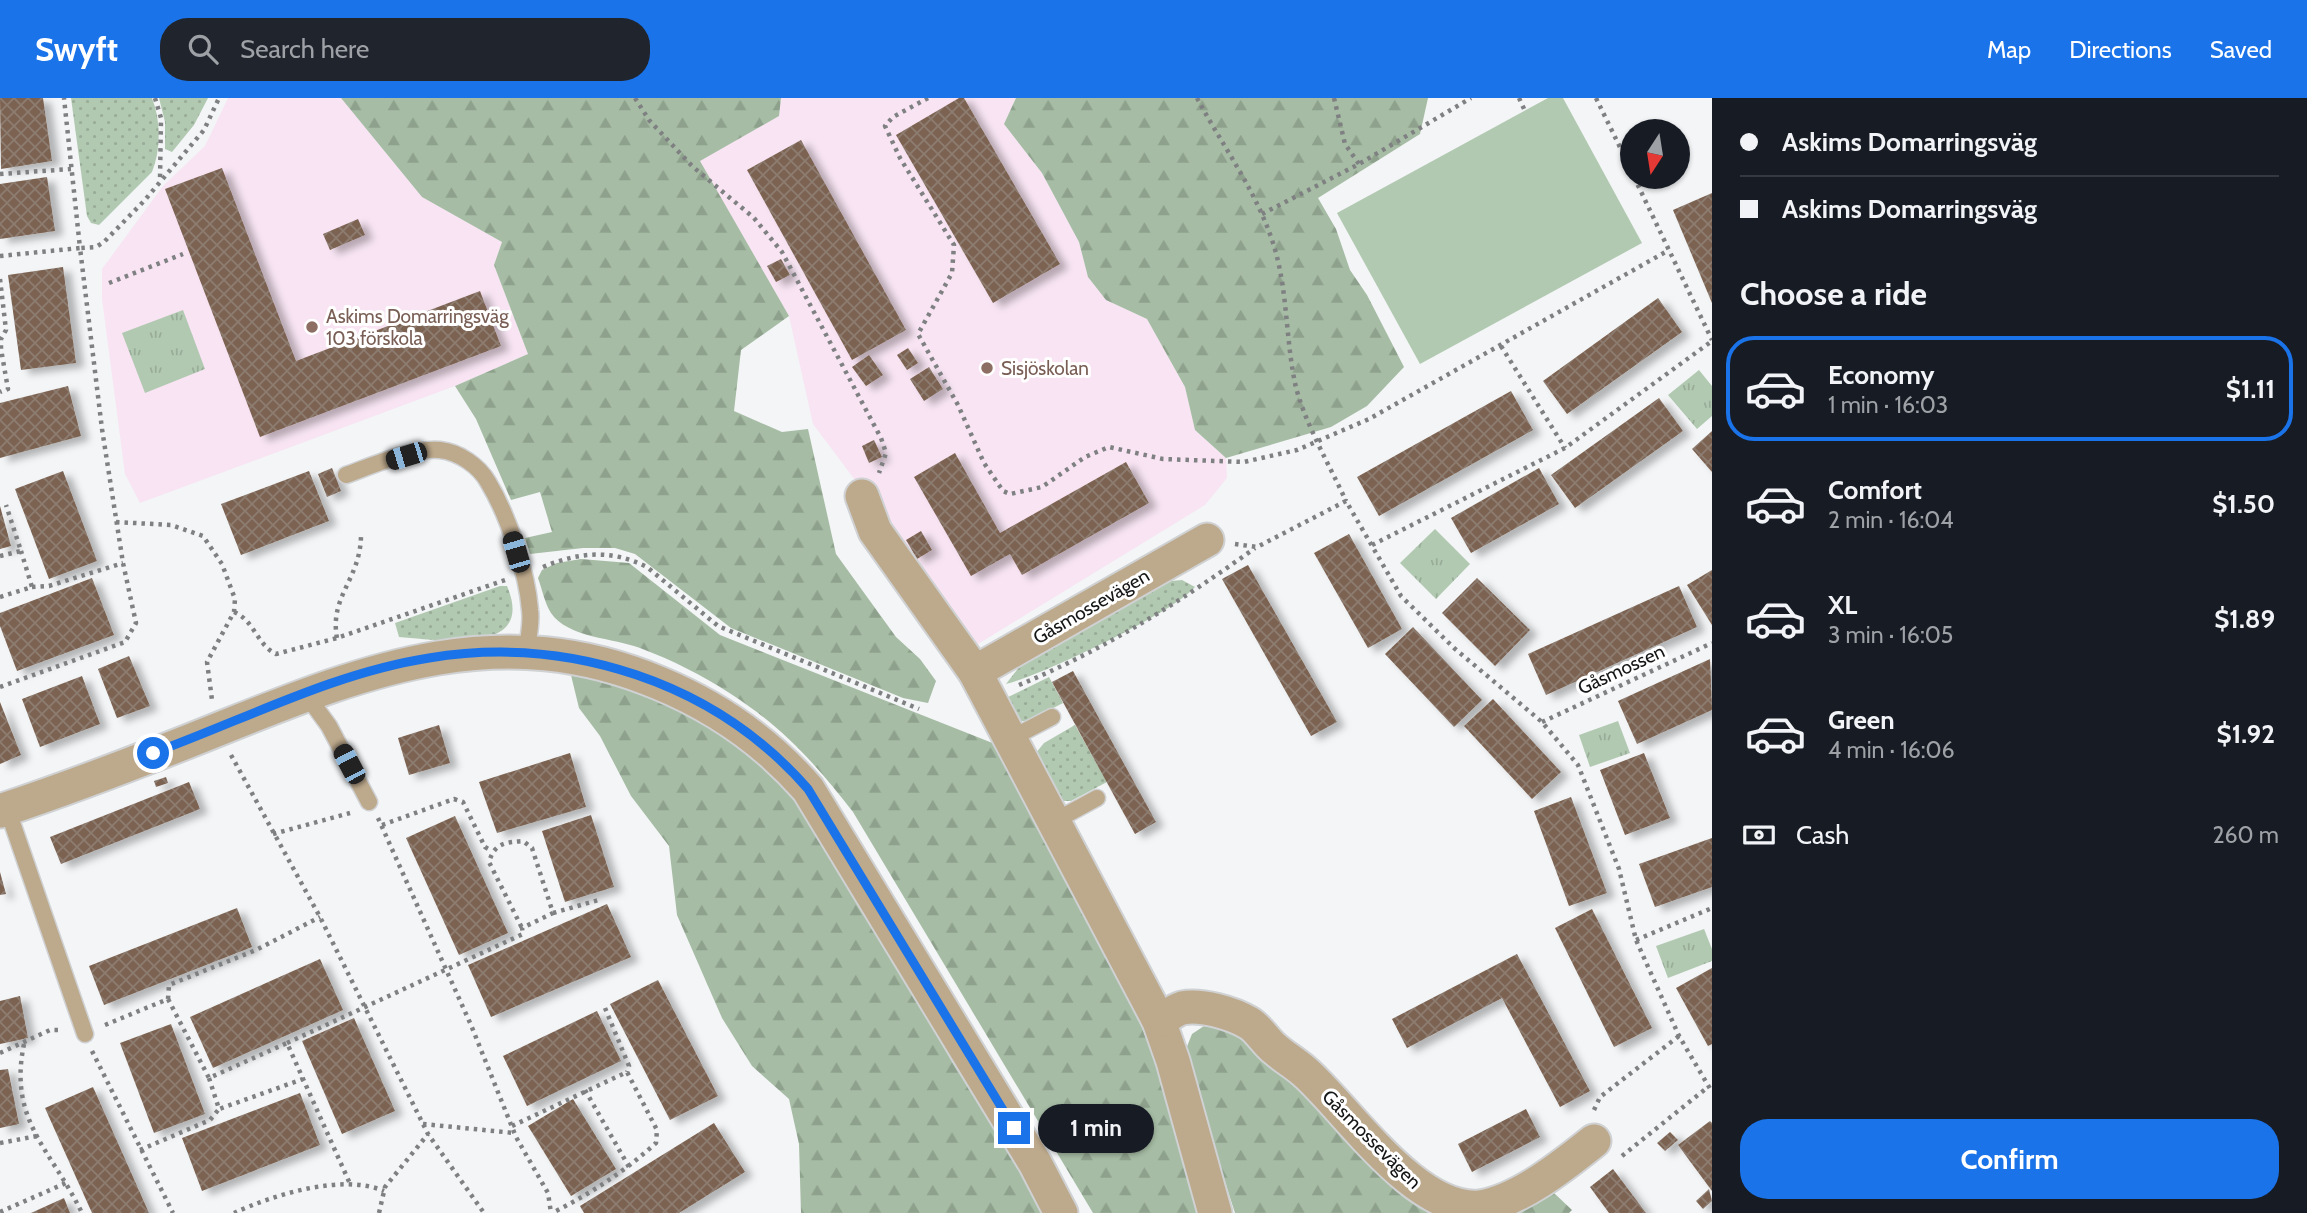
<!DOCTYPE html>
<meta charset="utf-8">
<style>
body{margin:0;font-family:Cabin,sans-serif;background:#20242c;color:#f1f3f6;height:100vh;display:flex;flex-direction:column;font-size:26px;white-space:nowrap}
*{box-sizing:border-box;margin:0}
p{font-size:23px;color:#9ea1a6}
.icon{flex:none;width:38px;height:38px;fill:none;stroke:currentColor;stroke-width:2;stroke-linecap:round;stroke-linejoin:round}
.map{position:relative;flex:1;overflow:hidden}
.details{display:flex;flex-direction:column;background:#171b24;width:595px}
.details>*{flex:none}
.banner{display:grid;align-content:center;height:154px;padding:0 28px;background:#171b24}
.needle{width:46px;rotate:192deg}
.fabs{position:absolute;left:1620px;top:21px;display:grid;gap:14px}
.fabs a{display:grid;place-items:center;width:70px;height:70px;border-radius:50%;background:#171b24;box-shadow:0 2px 5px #0004;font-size:35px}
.end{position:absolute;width:32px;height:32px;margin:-16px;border:9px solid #1a73e8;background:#fff;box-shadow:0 0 0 4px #fff}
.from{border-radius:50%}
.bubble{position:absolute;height:49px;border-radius:24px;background:#171b24;box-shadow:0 2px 5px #0004;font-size:23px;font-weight:700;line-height:49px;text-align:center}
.car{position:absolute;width:21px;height:42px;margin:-21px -10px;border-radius:9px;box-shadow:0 0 5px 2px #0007;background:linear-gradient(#222 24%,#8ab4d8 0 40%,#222 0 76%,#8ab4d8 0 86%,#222 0)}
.banner b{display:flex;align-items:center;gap:24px;height:66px;font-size:26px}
.banner b+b{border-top:2px solid #363941}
.banner i{width:18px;height:18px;background:#f1f3f6}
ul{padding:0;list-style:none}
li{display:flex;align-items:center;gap:21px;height:105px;margin:0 14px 10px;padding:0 14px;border:4px solid transparent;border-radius:28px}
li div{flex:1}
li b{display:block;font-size:26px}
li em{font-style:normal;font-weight:700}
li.on{border-color:#1a73e8}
li>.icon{width:63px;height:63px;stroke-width:1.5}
h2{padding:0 28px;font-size:32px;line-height:84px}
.pay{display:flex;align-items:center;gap:18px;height:77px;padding:0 28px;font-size:26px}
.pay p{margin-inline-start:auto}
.primary-button{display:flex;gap:14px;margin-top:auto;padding:14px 28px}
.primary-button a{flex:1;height:80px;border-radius:28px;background:#1a73e8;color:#fff;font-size:28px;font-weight:700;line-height:80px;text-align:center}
header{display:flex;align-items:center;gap:42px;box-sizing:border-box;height:98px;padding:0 35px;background:#1a73e8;color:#fff}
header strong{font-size:33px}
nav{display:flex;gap:38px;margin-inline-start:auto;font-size:24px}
.search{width:490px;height:63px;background:#20242c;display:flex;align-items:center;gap:18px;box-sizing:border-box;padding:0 24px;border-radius:28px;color:#9ea1a6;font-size:26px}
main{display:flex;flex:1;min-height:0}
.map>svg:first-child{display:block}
.education{fill:#f8e4f3}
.grass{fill:url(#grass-dots)}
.forest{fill:url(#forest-firs)}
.park{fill:url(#park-tufts)}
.pitch{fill:#b2c9b1}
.building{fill:url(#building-cross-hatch);filter:url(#shadow)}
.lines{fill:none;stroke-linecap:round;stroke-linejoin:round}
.service-casing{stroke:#cfd1d3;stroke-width:19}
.minor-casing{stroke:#cfd1d3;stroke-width:37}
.path{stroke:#7f8082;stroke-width:4.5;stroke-dasharray:3.5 5;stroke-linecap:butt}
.service{stroke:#bda98c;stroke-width:16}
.minor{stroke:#bda98c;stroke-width:33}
.route{stroke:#1a73e8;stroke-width:9}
.education-dot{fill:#8d6e63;stroke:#fff;stroke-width:2.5}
.labels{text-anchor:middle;stroke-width:6;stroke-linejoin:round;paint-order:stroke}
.education-label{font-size:19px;fill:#785e54;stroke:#fff;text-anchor:start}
.street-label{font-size:19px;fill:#141516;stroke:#fff}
</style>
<header>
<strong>Swyft</strong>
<div class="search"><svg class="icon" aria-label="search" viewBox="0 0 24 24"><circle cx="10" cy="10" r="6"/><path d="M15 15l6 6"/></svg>Search here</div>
<nav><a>Map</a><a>Directions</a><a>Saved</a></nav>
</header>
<main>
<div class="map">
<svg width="1712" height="1115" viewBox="0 0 1712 1115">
<defs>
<pattern id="grass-dots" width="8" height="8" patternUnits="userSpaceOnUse" patternTransform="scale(1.75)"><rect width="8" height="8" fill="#b2c9b1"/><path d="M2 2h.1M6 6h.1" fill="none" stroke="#98ac98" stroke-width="1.8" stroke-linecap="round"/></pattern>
<pattern id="forest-firs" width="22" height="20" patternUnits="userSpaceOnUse" patternTransform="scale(1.75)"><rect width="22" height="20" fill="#a6bca4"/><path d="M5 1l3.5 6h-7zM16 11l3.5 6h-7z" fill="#8ea18c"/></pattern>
<pattern id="park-tufts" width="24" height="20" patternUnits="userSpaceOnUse" patternTransform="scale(1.75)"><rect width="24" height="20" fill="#b2c9b1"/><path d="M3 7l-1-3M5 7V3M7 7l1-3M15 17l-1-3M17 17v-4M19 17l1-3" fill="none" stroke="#98ac98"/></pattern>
<pattern id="building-cross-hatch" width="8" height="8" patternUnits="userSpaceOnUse" patternTransform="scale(1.75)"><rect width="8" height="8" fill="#7b6251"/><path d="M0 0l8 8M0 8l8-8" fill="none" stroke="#8d7c70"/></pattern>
<filter id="shadow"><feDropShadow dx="8" dy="4.5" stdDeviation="3.5" flood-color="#0004"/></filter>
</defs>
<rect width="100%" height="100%" fill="#f3f5f7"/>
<g class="education">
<polygon points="228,0 341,0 422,99 502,144 494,167 528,256 455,288 140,405 125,376 102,201 102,171 163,88 205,48"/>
<polygon points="781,0 1016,0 1004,26 1042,75 1079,144 1088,179 1106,202 1147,221 1185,289 1195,332 1226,360 1227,380 1205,407 978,546 813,326 789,218 699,63 779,18"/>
</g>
<g class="grass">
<path d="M71 0H152C161 23 161 51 152 74L99 127 91 125 87 118Z"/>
<polygon points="159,0 208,0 194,27 172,54 165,51 165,24"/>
<path d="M1182 482 1195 489C1173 515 1042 577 1006 586L1020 568 1171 483Z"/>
<path d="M500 488H507C537 558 438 542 399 539L395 525Z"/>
<polygon points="1049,579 1063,605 1028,623 1014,623 1004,601"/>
<polygon points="1075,627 1107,684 1071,703 1061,703 1035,656 1044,645"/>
</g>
<g class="forest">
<polygon points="341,0 781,0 779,18 700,63 789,218 741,252 734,313 782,334 808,331 836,456 896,539 920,561 936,583 928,605 903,600 731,530 635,456 615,450 583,450 530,456 525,440 552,434 540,394 511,402 476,321 455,288 528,256 494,167 502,144 422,99"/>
<polygon points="1016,0 1428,0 1420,36 1318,100 1336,131 1350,172 1367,197 1404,269 1367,308 1331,329 1226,360 1195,332 1185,289 1147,221 1106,202 1088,179 1079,144 1042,75 1004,26"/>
<path d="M581 461 629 465 720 537 995 646 1122 879 1164 985 1201 1115H1093L853 714C816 666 782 629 731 596 702 577 672 562 640 550 614 540 568 540 551 515 545 506 542 491 538 480L542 472 557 465Z"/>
<polygon points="570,573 637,589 720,635 762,667 786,693 807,717 834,758 951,962 1046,1115 801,1115 799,1046 789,1001 752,968 722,920 677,817 669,748 631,698 600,638 579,610"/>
<polygon points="1204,928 1247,936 1387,1080 1426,1113 1434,1115 1235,1115 1184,956 1192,936"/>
<polygon points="1540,1093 1554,1095 1572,1112 1569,1115 1493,1115"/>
</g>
<g class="park">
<polygon points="183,212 205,271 145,295 122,235"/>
<polygon points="1699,272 1712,288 1712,318 1697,331 1668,297"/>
<polygon points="1435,431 1470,466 1436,501 1400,465"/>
<polygon points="1618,623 1630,655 1590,669 1579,637"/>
<polygon points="1704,831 1712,851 1712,863 1668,880 1656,848"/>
</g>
<polygon class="pitch" points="1548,0 1563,0 1642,145 1420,266 1337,115"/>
<g class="building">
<polygon points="0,0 43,0 52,63 1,71"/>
<polygon points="959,0 964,0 1060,166 993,205 896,37"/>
<polygon points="801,42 906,232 852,262 747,72"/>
<polygon points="222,70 296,263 480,193 501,248 260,339 165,91"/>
<polygon points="47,79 55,133 0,141 0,86"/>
<polygon points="1712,95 1712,205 1673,112"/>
<polygon points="358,121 365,137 330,152 323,136"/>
<polygon points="781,161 790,177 776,184 767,168"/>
<polygon points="63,169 76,265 21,272 8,177"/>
<polygon points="1658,200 1682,234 1567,316 1543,283"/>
<polygon points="908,250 918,265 907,272 897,257"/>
<polygon points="869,257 883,277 866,288 852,269"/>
<polygon points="929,269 943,291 924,303 910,281"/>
<polygon points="68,288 81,338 0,360 0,305"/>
<polygon points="1511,293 1533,332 1379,418 1357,379"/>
<polygon points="1659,300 1683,333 1575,410 1551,377"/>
<polygon points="1712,333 1712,374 1692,351"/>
<polygon points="874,342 882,359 869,365 862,348"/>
<polygon points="955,355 1000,435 1126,364 1149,405 1022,477 1010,456 971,478 914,379"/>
<polygon points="332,370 341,393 327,399 318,376"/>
<polygon points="1539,370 1559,406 1471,455 1451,420"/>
<polygon points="63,373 97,463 49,481 15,391"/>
<polygon points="309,373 329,423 241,457 221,406"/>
<polygon points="0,408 11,448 0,451"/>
<polygon points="921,433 932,452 917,461 906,442"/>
<polygon points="1349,436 1402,531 1368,550 1314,455"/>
<polygon points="1248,467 1337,624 1311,638 1222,481"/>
<polygon points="1712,472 1712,527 1687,487"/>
<polygon points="92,480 114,537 17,573 0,528 0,515"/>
<polygon points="1477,480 1530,532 1495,568 1442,515"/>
<polygon points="1679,488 1697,529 1546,597 1528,556"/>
<polygon points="1413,529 1482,602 1454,629 1385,556"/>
<polygon points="129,558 150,608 117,620 98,571"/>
<polygon points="1710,561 1712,612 1637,646 1618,603"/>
<polygon points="1073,573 1156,724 1135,736 1052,584"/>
<polygon points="82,578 100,626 40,649 22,601"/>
<polygon points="1493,601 1561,674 1532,701 1464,628"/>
<polygon points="0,604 21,657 0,666"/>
<polygon points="439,627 450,665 409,677 398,640"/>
<polygon points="570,655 586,709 497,735 479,684"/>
<polygon points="1644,655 1670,720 1625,737 1600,672"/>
<polygon points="166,679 168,685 156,689 154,683"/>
<polygon points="189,684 200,711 61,766 50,739"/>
<polygon points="1571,699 1607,795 1569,808 1534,713"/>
<polygon points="591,717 614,789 565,804 542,733"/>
<polygon points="455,718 508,835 459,857 406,740"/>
<polygon points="1712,740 1712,789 1655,809 1639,766"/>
<polygon points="0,774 6,796 0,797"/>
<polygon points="607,806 631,859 491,919 468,867"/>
<polygon points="237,810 252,849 104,907 89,868"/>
<polygon points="1592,811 1652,930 1614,949 1555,830"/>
<polygon points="1517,856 1590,993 1560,1009 1502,900 1407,950 1392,921"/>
<polygon points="320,861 343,912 213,970 190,919"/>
<polygon points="1712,870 1712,946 1708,948 1676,890"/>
<polygon points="658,882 718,998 670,1022 610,906"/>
<polygon points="20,898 28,940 0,946 0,903"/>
<polygon points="597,913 621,963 527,1008 503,958"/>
<polygon points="354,920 395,1013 342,1036 302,943"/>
<polygon points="171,926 205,1016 154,1035 120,945"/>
<polygon points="8,971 19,1026 0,1030 0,972"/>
<polygon points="93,989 149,1115 92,1115 45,1010"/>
<polygon points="300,995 320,1047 202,1093 182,1040"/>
<polygon points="573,1001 616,1071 571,1098 528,1028"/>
<polygon points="1526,1011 1540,1039 1472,1074 1458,1046"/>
<polygon points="1710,1023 1712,1025 1712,1093 1678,1047"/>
<polygon points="714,1025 745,1074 679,1115 584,1115 580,1108"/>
<polygon points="1670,1034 1678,1042 1665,1053 1657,1045"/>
<polygon points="1613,1071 1646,1115 1609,1115 1590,1089"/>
<polygon points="1709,1091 1712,1103 1703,1111 1696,1103"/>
<polygon points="64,1100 70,1115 31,1115"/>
</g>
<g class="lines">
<g class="service-casing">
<g id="service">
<path d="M346 377C371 368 414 349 440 352 459 354 479 368 488 384 508 417 527 474 530 512 532 526 528 542 526 555"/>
<polyline points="305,595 329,628 369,704"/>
<polyline points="1010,641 1052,619"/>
<polyline points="7,710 85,936"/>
<polyline points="1053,724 1097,700"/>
</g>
</g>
<g class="minor-casing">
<g id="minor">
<polyline points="862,398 875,433 975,574 1159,923 1173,963 1215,1115"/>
<polyline points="975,574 1207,442"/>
<path d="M0 713C75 688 150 659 224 629 371 570 502 519 659 585 717 609 767 644 808 691L1035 1065 1061 1115"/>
<path d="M1159 923C1166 919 1175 912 1182 910 1201 906 1232 915 1249 925 1259 931 1266 944 1275 951 1284 959 1295 965 1305 974 1348 1012 1415 1115 1480 1109 1519 1103 1564 1067 1594 1043"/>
</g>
</g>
<g class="path">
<polyline points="155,0 161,20 160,82"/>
<polyline points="635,0 649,22 692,68 754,120 782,154 881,340 886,355 879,375"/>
<polyline points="928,0 893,19 885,28 900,60 954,147 952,175 918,236 958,307 984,365 1003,393 1010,396 1042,389 1085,359 1109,349 1163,361 1244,364 1297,352 1369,321 1669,152"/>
<path d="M1197 0C1222 47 1255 91 1272 142 1288 189 1285 237 1295 285 1303 322 1330 368 1346 403"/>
<polyline points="1334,0 1345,46 1359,66"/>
<polyline points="1519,0 1525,13"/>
<polyline points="1596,0 1633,76"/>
<polyline points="0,76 71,71"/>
<polyline points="1634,79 1712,242"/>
<polyline points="1262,116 1359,66 1471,0"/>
<polyline points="0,158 80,150 64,0"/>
<polyline points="0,181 6,232 1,241 1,251 8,291 0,294"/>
<polyline points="109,185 183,156"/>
<polyline points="1501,248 1565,350"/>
<polyline points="116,424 171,427 203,438 222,466 235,501 234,514 207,564 212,602"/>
<polyline points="1235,446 1257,449 1346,403 1401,498 1454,550 1542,624 1578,667 1619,771 1636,842 1679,938 1712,994"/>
<polyline points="1372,447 1565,350 1712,243"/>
<polyline points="0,458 21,453 6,407"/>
<path d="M543 469C579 454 611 451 647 469L718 528 919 611"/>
<polyline points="32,489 49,488 123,465"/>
<polyline points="0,499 32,489 21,453"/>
<path d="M234 514C254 522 257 547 276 556L337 540 505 482"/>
<path d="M337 540C329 497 362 481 361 434"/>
<path d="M1019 587C1104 552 1180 504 1255 450"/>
<polyline points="0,589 125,544 136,525 123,465 102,331 80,150 96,149 104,144 144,103 204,32 219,0"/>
<polyline points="1542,624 1712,545"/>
<polyline points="231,657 320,819 428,1036 484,1115"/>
<polyline points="378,720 471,927 516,1039 548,1095 551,1115"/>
<polyline points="382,727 454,701 463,704 485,749 492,753"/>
<polyline points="273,736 350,715"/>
<polyline points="553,815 602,801"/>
<polyline points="1636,842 1712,810"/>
<polyline points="168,901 209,980 287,945 351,1088"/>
<polyline points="605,910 629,968 627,974"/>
<polyline points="105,927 168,901 169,887 256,852 320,819"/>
<path d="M287 945 523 836 522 830 553 815 532 750 523 743C505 744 494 746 489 764L522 830"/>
<path d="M24 946C8 1023 51 1051 82 1115"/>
<polyline points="92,953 173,1115"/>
<polyline points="0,955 50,932 61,932"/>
<polyline points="209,980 219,1011 303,981"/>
<polyline points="585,992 629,1069"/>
<polyline points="1594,1012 1600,999 1679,938"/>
<polyline points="423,1026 514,1035"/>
<path d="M512 1028 627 974 657 1032 656 1045C624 1074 590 1096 552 1115"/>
<polyline points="0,1045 37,1038"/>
<polyline points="140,1052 210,1022 219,1011"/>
<polyline points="1622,1058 1708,989"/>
<polyline points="0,1114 66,1085"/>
<path d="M234 1115C273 1097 342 1075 384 1093"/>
<polyline points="379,1115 385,1089 428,1036"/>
</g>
<use href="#service" class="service"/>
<use href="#minor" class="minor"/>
</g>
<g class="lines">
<path class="route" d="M153 655C244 622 333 575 429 560 569 537 715 584 808 691L1014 1030"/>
</g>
<g class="education-dot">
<circle cx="312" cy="229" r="7"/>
<circle cx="987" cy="270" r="7"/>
</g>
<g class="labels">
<g class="education-label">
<text x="326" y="225">Askims Domarringsväg<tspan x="326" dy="22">103 förskola</tspan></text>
<text x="1001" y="277">Sisjöskolan</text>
</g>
<g class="street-label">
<text transform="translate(1091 508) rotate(-30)" y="7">Gåsmossevägen</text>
<text transform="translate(1621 571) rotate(-25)" y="7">Gåsmossen</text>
<text transform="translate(1372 1041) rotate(45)" y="7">Gåsmossevägen</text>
</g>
</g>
</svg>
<div class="fabs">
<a><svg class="needle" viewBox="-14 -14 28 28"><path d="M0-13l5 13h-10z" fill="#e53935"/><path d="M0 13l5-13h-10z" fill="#9ea1a6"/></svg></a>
</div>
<i class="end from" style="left:153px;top:655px"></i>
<i class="end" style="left:1014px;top:1030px"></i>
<div class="bubble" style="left:1038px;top:1006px;width:116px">1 min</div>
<i class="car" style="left:406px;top:358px;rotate:253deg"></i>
<i class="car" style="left:516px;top:454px;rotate:344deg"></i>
<i class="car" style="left:349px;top:666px;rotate:332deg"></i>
</div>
<section class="details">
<div class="banner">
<b><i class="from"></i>Askims Domarringsväg</b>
<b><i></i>Askims Domarringsväg</b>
</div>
<h2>Choose a ride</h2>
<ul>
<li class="on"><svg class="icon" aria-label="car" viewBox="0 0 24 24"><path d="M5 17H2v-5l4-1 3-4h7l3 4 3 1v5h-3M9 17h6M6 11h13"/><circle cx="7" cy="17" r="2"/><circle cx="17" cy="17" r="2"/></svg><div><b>Economy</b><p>1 min · 16:03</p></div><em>$1.11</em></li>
<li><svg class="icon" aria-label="car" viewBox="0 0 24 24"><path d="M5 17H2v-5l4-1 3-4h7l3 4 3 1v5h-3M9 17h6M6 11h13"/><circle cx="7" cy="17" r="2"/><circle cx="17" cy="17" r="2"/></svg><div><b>Comfort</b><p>2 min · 16:04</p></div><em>$1.50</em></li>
<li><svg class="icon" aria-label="car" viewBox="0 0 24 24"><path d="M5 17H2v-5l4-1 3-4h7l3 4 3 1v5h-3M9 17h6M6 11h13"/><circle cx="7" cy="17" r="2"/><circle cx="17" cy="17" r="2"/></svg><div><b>XL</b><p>3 min · 16:05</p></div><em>$1.89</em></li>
<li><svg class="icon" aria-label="car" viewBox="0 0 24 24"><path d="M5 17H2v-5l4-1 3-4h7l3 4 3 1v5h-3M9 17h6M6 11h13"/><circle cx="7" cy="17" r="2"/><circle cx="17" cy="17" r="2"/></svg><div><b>Green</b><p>4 min · 16:06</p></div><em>$1.92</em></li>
</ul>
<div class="pay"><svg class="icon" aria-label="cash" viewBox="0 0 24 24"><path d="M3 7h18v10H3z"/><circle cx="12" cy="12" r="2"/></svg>Cash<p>260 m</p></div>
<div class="primary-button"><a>Confirm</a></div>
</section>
</main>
